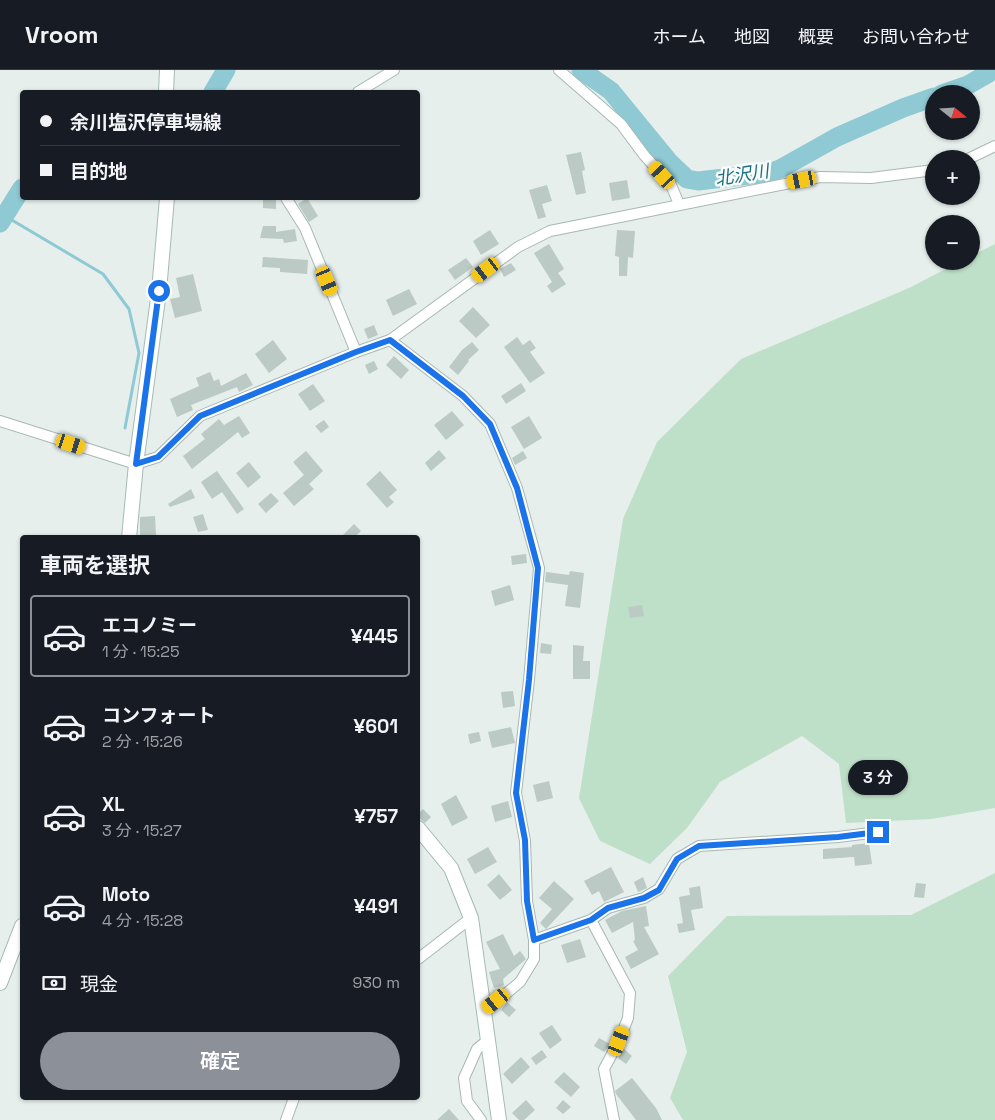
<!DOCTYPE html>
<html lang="ja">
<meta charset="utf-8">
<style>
body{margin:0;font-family:"Space Grotesk","Noto Sans JP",sans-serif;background:#242831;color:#f1f3f6;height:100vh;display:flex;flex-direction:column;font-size:19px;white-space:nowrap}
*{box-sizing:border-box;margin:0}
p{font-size:16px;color:#9ea1a6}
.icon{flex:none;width:28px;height:28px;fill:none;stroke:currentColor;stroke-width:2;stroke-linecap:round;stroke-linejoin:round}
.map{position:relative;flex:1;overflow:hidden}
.drawer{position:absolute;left:20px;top:465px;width:400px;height:565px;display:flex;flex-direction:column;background:#171b24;border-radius:5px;box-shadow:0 1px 4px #0004}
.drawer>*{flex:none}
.banner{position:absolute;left:20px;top:20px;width:400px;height:110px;border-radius:5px;box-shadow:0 1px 4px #0004;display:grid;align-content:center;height:110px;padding:0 20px;background:#171b24}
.needle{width:32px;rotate:108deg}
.controls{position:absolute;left:925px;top:15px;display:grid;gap:10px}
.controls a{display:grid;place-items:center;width:55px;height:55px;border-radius:50%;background:#171b24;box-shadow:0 1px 4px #0004;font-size:25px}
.end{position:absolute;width:22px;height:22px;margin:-11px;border:6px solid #1a73e8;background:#fff;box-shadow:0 0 0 2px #fff}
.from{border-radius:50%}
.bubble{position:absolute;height:35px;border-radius:18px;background:#171b24;box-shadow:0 1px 4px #0004;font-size:16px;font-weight:600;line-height:35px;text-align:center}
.car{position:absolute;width:15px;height:30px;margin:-15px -8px;border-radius:6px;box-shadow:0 0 4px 1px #0007;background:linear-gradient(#f5c518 24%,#345 0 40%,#f5c518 0 76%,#345 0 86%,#f5c518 0)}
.banner b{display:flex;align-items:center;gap:18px;height:48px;font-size:19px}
.banner b+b{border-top:1px solid #363941}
.banner i{width:12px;height:12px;background:#f1f3f6}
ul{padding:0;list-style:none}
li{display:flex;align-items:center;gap:15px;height:82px;margin:0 10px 8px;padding:0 10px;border:2px solid transparent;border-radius:5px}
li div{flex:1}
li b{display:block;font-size:19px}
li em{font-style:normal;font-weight:600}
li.active{border-color:#8c9099}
li>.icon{width:45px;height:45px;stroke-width:1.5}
h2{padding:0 20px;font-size:22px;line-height:60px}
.pay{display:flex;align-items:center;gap:12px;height:55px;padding:0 20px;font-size:19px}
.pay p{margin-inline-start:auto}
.cta{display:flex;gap:10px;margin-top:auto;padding:10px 20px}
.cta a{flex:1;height:58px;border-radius:30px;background:#8c9099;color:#fff;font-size:20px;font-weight:600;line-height:58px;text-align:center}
header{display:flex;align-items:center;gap:30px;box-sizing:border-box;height:70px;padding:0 25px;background:#171b24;border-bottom:1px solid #363941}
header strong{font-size:24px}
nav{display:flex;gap:28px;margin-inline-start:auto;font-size:18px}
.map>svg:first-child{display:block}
.green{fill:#bfe0c8}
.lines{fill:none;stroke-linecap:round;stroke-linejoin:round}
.stream{stroke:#8ec9d4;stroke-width:3}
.river{stroke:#8ec9d4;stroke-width:19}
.building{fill:#bbcac4}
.street-casing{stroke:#a8b8b2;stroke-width:12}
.secondary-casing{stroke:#a4bbb3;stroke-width:16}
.street{stroke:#fff;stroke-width:10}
.secondary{stroke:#fff;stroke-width:14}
.route{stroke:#1a73e8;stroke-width:6}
.labels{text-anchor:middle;stroke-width:5;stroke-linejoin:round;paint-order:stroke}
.water-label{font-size:18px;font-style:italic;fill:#1c6f80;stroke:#f7fbf9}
</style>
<header>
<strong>Vroom</strong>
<nav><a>ホーム</a><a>地図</a><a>概要</a><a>お問い合わせ</a></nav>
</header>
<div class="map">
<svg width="995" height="1050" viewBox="0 0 995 1050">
<rect width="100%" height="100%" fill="#e6efeb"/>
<g class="green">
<polygon points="995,174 995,738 931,749 846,753 839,694 802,666 720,712 687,758 650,794 600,771 579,728 623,449 657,372 741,289 909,218 961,191 971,191 971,186"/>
<polygon points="995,803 995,1050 683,1050 670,1028 687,982 668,906 727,846 911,845"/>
</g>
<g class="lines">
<polyline class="stream" points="0,143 103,204 129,239 139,283 125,358"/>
<g class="river">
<polyline points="581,0 611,21 670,93 687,109 698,111 769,103 780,99 837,67 903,38 934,27"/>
<polyline points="213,22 226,0"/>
<polyline points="942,24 968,15 994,0"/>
<polyline points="0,153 22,118"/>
</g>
</g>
<g class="building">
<polygon points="581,82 585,100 582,101 586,123 576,125 566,85"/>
<polygon points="627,110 630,128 612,131 609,113"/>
<polygon points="547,115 552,131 542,134 546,147 538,149 529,120"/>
<polygon points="263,128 276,128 276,139 263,138"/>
<polygon points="307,128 318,146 309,152 298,134"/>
<polygon points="263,156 276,156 276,162 295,159 297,171 284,173 283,169 260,168"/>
<polygon points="490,160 499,174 481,185 473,171"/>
<polygon points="617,160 635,161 633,188 628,187 627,206 619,206 619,187 615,186"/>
<polygon points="549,174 564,199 558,203 566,214 552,223 547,216 552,212 534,183"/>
<polygon points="263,187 308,190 307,204 280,202 280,198 262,197"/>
<polygon points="466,188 473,197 455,210 448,200"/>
<polygon points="511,193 516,200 504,207 500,199"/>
<polygon points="193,204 202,241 175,248 170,229 180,227 176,208"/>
<polygon points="409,219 417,234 393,246 386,230"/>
<polygon points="473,237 490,255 476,268 459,251"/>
<polygon points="374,255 378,265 368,269 364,259"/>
<polygon points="517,267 523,275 530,270 536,278 530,282 545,303 530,313 504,277"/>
<polygon points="273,270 287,289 269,303 255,284"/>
<polygon points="472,272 479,280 468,290 469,291 458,305 449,297 462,280"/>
<polygon points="394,286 409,300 401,309 386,295"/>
<polygon points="374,291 378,299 369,304 365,295"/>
<polygon points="210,302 214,311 219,309 221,316 246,303 253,315 239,322 237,317 191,335 193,340 177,347 170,329 199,316 196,308"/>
<polygon points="521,313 526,321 506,334 501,326"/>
<polygon points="313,314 325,331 310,341 298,324"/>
<polygon points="452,341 464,355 446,370 434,355"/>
<polygon points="239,346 250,363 242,368 238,362 192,399 183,386 205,369 201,364 219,349 224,355"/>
<polygon points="529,346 542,368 524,379 511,357"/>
<polygon points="324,350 329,357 321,363 315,356"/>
<polygon points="439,380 446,388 431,401 425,393"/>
<polygon points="306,381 323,401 309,414 314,419 294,436 283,423 304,405 293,392"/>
<polygon points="523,381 527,388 515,395 512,388"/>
<polygon points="249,392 261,407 248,418 236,403"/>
<polygon points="217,401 244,439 237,444 222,422 212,429 201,412"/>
<polygon points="380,401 397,420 389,427 394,432 387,438 366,414"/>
<polygon points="191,419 195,428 170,437 168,434"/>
<polygon points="271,423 279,431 266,443 258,434"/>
<polygon points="203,444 208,460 198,462 193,447"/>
<polygon points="155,446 156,466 140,467 140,447"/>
<polygon points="354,454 361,461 354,468 340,468"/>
<polygon points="526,484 527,493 512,495 511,486"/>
<polygon points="570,501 584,503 580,538 565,536 568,515 545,512 546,502 569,505"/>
<polygon points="510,515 514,530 495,536 491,521"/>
<polygon points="642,535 644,546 630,548 628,537"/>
<polygon points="541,573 552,575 551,584 540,583"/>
<polygon points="573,575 584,576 583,591 590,591 590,609 573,609"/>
<polygon points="513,621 515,636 503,638 501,622"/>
<polygon points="511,657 515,673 492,678 488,662"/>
<polygon points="479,662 481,671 470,674 468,664"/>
<polygon points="549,711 553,728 537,732 533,715"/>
<polygon points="456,725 468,748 452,756 441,734"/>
<polygon points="508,731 512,747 495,752 491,736"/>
<polygon points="423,739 431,747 425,753 418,747 418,744"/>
<polygon points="869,773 872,794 855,796 854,787 823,789 823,779 852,777 852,775"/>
<polygon points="488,777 497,792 475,804 467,789"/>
<polygon points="611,797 624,822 604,832 599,821 592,825 584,811"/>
<polygon points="499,804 512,820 500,830 487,815"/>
<polygon points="643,807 647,818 638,822 634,812"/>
<polygon points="554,811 574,829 546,859 540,853 552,839 539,828"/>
<polygon points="916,813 926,814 924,828 914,827"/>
<polygon points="700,816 703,838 691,840 695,860 679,863 677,854 683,853 679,827 690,825 689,818"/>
<polygon points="646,836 649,856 644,857 659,884 631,899 625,887 638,880 633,871 635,870 633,852 612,863 605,850 622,841"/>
<polygon points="503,864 514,886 520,881 526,889 503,909 504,915 494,918 489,902 500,899 486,872"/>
<polygon points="580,869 586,887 567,893 561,875"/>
<polygon points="507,932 516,940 509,947 501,940"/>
<polygon points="552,955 562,970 550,979 539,963"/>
<polygon points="599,968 610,974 604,982 594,976"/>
<polygon points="623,978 632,986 626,994 618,988"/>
<polygon points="542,980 547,987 536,995 531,988"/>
<polygon points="521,987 530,997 512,1014 503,1004"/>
<polygon points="564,1002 580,1017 571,1027 554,1012"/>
<polygon points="632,1008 656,1038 662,1050 636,1050 616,1024 615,1021"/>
<polygon points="526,1030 535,1040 524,1050 519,1050 512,1043"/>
<polygon points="563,1030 571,1037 563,1044 556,1038"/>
<polygon points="449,1039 459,1050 437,1050"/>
</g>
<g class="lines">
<g class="street-casing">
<g id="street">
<polyline points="559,0 621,54 644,85 671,115 679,134"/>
<polyline points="358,22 394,0"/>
<polyline points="968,89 995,76"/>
<polyline points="286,128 305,158 356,282"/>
<polyline points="390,270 463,326 490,354 517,418 539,498 529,610 516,723 525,771 527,831 534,870 534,889 520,912 485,941"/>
<polyline points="0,351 136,394 158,387 200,346 356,282 390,270 518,177 550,161 820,107 871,108 934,100"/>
<polyline points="591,850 630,923 628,948 619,971 604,999 614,1050"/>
<polyline points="534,870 591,850 608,838 644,828 659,819 677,789 699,776 838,767 878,762"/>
<polyline points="418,889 471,848"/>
<polyline points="286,1050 294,1028"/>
<polyline points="481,1050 467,1031 464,1008 477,979 488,970"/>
</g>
</g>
<g class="secondary-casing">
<g id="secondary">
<polyline points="166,22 167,0"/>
<polyline points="129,468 136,394 159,221 167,128"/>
<polyline points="418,758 451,798 471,848 499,1050"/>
<polyline points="0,913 22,856"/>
</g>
</g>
<use href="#street" class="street"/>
<use href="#secondary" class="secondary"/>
</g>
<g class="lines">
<polyline class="route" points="159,221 136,394 158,387 200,346 356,282 390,270 463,326 490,354 517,418 538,498 529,610 516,723 525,770 527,831 534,870 591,850 608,838 644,828 659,820 677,789 699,776 838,767 878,762"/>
</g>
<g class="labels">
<g class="water-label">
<text transform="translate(742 105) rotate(-9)" y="6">北沢川</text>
</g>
</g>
</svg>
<div class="controls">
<a><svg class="needle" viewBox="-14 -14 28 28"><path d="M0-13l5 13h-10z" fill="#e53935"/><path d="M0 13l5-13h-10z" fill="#9ea1a6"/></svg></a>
<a>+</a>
<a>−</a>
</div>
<i class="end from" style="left:159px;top:221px"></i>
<i class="end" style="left:878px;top:762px"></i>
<div class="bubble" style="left:848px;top:690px;width:60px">3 分</div>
<i class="car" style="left:662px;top:105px;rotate:318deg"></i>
<i class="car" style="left:802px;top:110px;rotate:259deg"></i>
<i class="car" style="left:486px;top:200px;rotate:234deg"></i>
<i class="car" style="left:327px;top:211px;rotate:157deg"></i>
<i class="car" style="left:71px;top:374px;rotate:108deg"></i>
<i class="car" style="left:496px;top:931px;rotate:231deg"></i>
<i class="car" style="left:619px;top:971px;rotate:21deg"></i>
<div class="banner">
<b><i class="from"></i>余川塩沢停車場線</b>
<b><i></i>目的地</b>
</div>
<section class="drawer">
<h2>車両を選択</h2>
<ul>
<li class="active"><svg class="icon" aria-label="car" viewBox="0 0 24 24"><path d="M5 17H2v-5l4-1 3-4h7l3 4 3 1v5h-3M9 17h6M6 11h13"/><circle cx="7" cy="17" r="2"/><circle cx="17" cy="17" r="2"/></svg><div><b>エコノミー</b><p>1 分 · 15:25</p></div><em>¥445</em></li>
<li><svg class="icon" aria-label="car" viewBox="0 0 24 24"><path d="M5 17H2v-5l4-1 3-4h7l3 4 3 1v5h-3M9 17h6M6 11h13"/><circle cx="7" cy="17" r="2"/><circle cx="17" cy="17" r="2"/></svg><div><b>コンフォート</b><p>2 分 · 15:26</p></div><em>¥601</em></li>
<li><svg class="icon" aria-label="car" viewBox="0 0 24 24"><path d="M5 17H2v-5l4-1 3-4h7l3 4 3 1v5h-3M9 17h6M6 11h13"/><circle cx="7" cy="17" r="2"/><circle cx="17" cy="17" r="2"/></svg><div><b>XL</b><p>3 分 · 15:27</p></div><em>¥757</em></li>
<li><svg class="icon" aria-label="car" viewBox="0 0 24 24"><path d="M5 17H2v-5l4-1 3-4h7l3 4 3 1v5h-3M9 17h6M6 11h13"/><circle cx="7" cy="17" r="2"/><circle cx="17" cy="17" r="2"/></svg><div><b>Moto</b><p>4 分 · 15:28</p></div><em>¥491</em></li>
</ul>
<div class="pay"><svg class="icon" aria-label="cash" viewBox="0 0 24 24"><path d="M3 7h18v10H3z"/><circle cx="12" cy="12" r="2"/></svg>現金<p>930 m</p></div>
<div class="cta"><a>確定</a></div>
</section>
</div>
